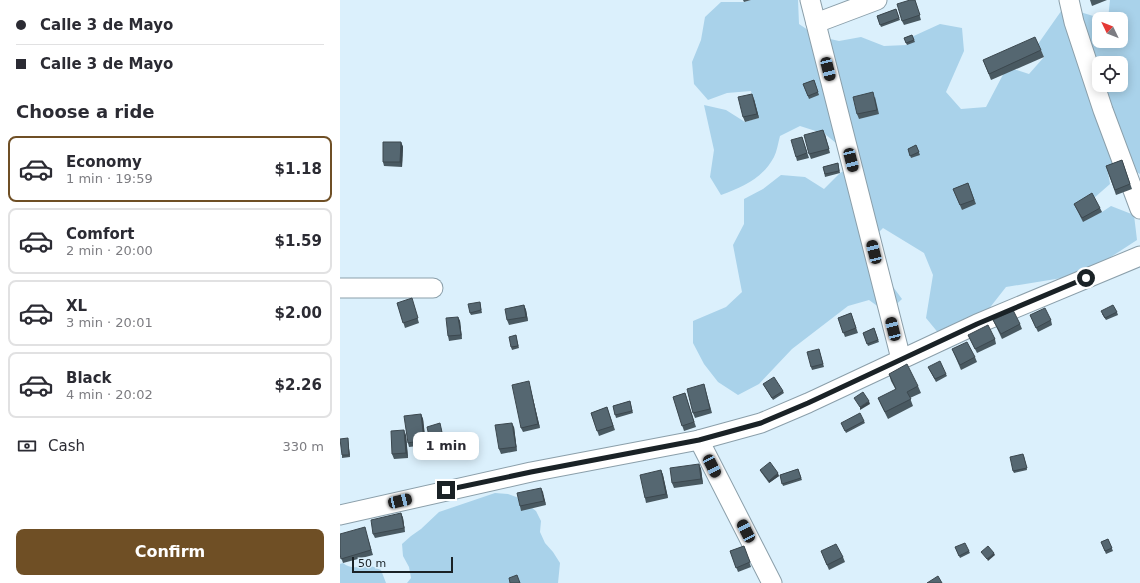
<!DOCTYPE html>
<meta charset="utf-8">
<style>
body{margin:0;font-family:"DejaVu Sans",sans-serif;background:#f7f7f7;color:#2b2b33;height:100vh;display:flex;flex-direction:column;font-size:15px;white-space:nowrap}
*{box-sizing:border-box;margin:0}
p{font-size:13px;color:#7c7c81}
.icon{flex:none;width:22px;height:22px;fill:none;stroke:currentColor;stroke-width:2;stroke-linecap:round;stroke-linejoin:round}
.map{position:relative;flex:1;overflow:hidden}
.side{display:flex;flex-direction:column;background:#fff;width:340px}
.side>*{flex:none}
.guide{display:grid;align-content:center;height:88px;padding:0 16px;background:#fff}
.needle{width:26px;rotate:313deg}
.controls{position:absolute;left:752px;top:12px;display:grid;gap:8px}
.controls a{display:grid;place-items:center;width:36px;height:36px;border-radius:8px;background:#fff;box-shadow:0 2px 10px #0003;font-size:20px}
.scale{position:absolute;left:12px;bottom:10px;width:101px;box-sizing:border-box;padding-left:4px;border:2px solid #1a2226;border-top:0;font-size:11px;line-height:14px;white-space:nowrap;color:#1a2226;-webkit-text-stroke:3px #dbf0fc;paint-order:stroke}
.end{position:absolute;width:18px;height:18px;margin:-9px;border:5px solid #1a2226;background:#fff;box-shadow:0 0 0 2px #fff}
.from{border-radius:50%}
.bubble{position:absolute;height:28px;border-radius:8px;background:#fff;box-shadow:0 2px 10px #0003;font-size:13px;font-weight:700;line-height:28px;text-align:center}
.car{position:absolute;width:12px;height:24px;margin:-12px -6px;border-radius:5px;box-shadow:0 0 3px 1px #0007;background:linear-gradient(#222 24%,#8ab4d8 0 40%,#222 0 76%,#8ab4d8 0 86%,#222 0)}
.guide b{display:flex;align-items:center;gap:14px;height:38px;font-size:15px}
.guide b+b{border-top:1px solid #e1e1e2}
.guide i{width:10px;height:10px;background:#2b2b33}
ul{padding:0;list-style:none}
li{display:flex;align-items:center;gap:12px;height:66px;margin:0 8px 6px;padding:0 8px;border:2px solid #e1e1e2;border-radius:8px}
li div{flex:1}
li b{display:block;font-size:15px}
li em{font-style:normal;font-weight:700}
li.selected{border-color:#6f4f25}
li>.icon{width:36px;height:36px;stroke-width:1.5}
h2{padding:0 16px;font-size:18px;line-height:48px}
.pay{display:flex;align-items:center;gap:10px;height:44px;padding:0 16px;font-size:15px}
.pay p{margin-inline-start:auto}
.cta{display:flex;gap:8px;margin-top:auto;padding:8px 16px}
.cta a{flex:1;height:46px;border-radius:8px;background:#6f4f25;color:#fff;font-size:16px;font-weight:700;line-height:46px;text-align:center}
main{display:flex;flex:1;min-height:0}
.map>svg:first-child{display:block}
.green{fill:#a9d2ea;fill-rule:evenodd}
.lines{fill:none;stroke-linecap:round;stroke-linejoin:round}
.minor-casing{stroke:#8b9faa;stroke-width:21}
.minor{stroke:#fff;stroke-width:19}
.wall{fill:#495961}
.shaded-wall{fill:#3c484f}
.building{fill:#556771;stroke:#3c484f}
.route{stroke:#1a2226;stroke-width:5}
</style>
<main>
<section class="side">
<div class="guide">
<b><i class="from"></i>Calle 3 de Mayo</b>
<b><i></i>Calle 3 de Mayo</b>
</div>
<h2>Choose a ride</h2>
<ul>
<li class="selected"><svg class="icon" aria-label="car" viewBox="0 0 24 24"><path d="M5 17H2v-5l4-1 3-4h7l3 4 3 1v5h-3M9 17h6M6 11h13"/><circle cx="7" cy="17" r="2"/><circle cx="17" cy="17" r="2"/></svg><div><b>Economy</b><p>1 min · 19:59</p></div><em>$1.18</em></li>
<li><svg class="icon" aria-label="car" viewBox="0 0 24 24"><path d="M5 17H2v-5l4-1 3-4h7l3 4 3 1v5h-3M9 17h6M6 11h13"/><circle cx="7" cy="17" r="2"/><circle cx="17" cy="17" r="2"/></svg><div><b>Comfort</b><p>2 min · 20:00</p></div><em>$1.59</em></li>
<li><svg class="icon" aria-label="car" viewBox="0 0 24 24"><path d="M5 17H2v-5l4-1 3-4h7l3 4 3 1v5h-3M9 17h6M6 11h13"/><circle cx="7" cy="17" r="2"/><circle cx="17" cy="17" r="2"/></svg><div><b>XL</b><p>3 min · 20:01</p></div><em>$2.00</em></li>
<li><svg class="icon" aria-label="car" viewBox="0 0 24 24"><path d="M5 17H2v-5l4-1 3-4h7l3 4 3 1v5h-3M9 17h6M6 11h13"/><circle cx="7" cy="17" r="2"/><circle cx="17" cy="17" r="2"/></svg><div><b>Black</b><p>4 min · 20:02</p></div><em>$2.26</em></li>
</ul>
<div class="pay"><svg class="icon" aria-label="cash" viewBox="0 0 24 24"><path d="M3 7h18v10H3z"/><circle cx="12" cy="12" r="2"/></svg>Cash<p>330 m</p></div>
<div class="cta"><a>Confirm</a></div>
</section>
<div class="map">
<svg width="800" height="583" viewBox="0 0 800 583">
<rect width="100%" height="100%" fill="#dbf0fc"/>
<g class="green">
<path d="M411 0H458L459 24 477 36 499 41 521 37 544 46 567 45 565 40 600 24 622 28 624 51 606 92 621 109 646 107 667 67 689 74 704 57 698 44 724 7 763 19H759V41H781V19H768L770 0H800V174L783 165 768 171 770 184 754 198 762 212 771 206 794 215 797 240 757 266 734 276 666 287 637 324 600 335 586 318 593 275 584 253 543 228 528 243 548 280 562 299 547 313 529 300 508 306 452 349 419 384 398 395 378 382 364 364 353 343V321L386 307 402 292 393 245 404 224V199L423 189 441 175 465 177 484 189 500 173 508 169 502 148 485 134 460 126 440 136C438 143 437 151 434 157 422 179 403 187 381 195L370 177 374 150 364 105 386 110 405 122 418 118 411 91 387 93 368 100 354 84 352 62 361 40 365 17 381 2H404ZM759 63H781V85H759Z"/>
<polygon points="155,493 168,494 179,498 196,511 201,521 200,532 205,543 213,552 220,563 218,583 67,583 71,578 69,567 63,556 62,544 71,536 81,529 99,512"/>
<path d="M3 563C11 570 20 566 29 566 33 566 38 569 41 570L46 583H0V564Z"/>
</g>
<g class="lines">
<g class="minor-casing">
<g id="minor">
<polyline points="470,0 561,359"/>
<polyline points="729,0 734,22 763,110 800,209"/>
<polyline points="476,23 537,0"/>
<polyline points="0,288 93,288"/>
<polyline points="359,440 432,583"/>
<polyline points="0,515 191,472 359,440 421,423 468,403 637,324 800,256"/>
</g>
</g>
<use href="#minor" class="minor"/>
</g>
<g class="wall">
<polygon points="403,0 411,0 404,2"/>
<polygon points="575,0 581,20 564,25 562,21"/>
<polygon points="750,0 767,0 752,6"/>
<polygon points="556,9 560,20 541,27 537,16"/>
<polygon points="572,35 575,42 567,45 564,38"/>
<polygon points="701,50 704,57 651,80 643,60"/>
<polygon points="474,80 479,95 469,99 463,84"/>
<polygon points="535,97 539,114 519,119 517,114"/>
<polygon points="414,99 419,118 405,122 403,117"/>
<polygon points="485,134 490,153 471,159 469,154"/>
<polygon points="462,137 469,158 457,161 456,157"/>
<polygon points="61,142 63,147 62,167 44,166 43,162"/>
<polygon points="576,145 580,155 571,158 568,149"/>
<polygon points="782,160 792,189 776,195 766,166"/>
<polygon points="498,163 500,173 485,177 483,167"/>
<polygon points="628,183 636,204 622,210 613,189"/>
<polygon points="734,204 760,208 762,212 743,222"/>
<polygon points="140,302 142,313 131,315 130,313"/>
<polygon points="57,303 73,303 79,323 65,328"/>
<polygon points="184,305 186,310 188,321 169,325 167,320"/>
<polygon points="777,312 778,315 766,320 762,314"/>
<polygon points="511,313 518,333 505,337 498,318"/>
<polygon points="690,315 711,320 712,325 698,332"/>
<polygon points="118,317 120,321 122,339 109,341 108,336"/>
<polygon points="653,320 680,324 682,329 662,339"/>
<polygon points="534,328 539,342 528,346 523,333"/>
<polygon points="176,335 179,348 172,350 171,347"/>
<polygon points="628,335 655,339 656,344 637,353"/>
<polygon points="479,349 484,367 472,370 471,367"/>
<polygon points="612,349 635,357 637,362 621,370"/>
<polygon points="589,369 606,374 607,376 596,382"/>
<polygon points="549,374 578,386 581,393 570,398 573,406 548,419 541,405 538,398 556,390 551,381"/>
<polygon points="364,384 372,413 355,418 353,413"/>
<polygon points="423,384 443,391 444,393 433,400"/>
<polygon points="190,386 200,428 183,432 181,428"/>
<polygon points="345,393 356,427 344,431 333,397"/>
<polygon points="290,401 293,413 276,418 273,406"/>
<polygon points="267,407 275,430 259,436 251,413"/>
<polygon points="81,414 83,419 86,445 69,447 68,443"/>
<polygon points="524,421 525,423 506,433 501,423"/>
<polygon points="174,427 177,451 161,454 159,449"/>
<polygon points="101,428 108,455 95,459 93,454"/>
<polygon points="66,435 68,458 54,459 52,454"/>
<polygon points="8,438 8,440 10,457 2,458 2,455"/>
<polygon points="684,456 687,470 674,473 673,471"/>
<polygon points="359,464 361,469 363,484 334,488 332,483"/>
<polygon points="458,469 462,480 443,486 440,475"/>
<polygon points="321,470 323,475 328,498 306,503 305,498"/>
<polygon points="420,470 439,476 429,483 421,472"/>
<polygon points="201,488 206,505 181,511 180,506"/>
<polygon points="61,513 63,518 65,532 35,538 33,534"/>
<polygon points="26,532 33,555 3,563 0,554"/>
<polygon points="768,539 773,551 766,554 761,542"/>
<polygon points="404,546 411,567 398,572 390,551"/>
<polygon points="615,547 629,551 630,553 620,558"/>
<polygon points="481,551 503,557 505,562 489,570"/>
</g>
<g class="shaded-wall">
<polygon points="412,94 414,99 419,118 417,114"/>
<polygon points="61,142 63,147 62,167 60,162"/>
<polygon points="184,305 186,310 188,321 186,317"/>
<polygon points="118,317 120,321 122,339 121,335"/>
<polygon points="189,381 190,386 200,428 198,424"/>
<polygon points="529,401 530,404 520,410 520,407"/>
<polygon points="81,414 83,419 86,445 84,440"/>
<polygon points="100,423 101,428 108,455 106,451"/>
<polygon points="172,423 174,427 177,451 176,447"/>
<polygon points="64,430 66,435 68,458 66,453"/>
<polygon points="8,438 8,440 10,457 9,455"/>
<polygon points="359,464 361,469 363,484 361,479"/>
<polygon points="321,470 323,475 328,498 326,494"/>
<polygon points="438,473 439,476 429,483 429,481"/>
<polygon points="201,488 203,492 206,505 204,501"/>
<polygon points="61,513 63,518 65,532 64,528"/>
<polygon points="654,553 655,555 648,561 647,559"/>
</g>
<g class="building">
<polygon points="570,0 575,0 580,15 562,21 557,4"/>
<polygon points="556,9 559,18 540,25 537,16"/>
<polygon points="572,35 574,40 566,43 564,38"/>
<polygon points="695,37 701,50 649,74 643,60"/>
<polygon points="474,80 478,92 468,96 463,84"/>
<polygon points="533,92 537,110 517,114 513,97"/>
<polygon points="412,94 417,114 403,117 398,97"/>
<polygon points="483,130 489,149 469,154 464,135"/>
<polygon points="462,137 467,153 456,157 451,140"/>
<polygon points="43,142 61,142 60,162 43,162"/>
<polygon points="576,145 579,152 570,156 568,149"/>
<polygon points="782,160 790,184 775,190 766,166"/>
<polygon points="498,163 499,171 485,174 483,167"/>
<polygon points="628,183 634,200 620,205 613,189"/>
<polygon points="752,193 760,208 742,218 734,204"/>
<polygon points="72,298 78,318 63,323 57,303"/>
<polygon points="140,302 141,310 130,313 128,304"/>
<polygon points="184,305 186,317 167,320 165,309"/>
<polygon points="773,305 777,312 765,318 761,311"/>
<polygon points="705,308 711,320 696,328 690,315"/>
<polygon points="673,310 680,324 661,334 653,320"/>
<polygon points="511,313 516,328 503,333 498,318"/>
<polygon points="118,317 121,335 108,336 106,318"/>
<polygon points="648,325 655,339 635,349 628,335"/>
<polygon points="534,328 538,340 527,344 523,333"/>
<polygon points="176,335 178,346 171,347 169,337"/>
<polygon points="627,342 635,357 620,365 612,349"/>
<polygon points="479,349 483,364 471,367 467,352"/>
<polygon points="600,361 606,374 595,379 588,367"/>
<polygon points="567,364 578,386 567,392 571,399 545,412 538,398 556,389 549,374"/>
<polygon points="434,377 443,391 432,398 423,384"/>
<polygon points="189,381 198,424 181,428 172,385"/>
<polygon points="364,384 370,409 353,413 347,389"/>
<polygon points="523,392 529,401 520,407 514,398"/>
<polygon points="345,393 354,422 342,426 333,397"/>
<polygon points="290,401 292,411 275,415 273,406"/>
<polygon points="267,407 273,426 257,431 251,413"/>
<polygon points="520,413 524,421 505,431 501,423"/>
<polygon points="81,414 84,440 68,443 64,416"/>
<polygon points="100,423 106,451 93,454 87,427"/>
<polygon points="172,423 176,447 159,449 155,425"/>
<polygon points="64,430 66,453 52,454 51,431"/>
<polygon points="8,438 9,455 2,455 0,439"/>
<polygon points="683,454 687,468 673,471 670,457"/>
<polygon points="430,462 438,473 429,481 420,470"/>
<polygon points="359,464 361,479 332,483 330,468"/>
<polygon points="458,469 461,478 442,484 440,475"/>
<polygon points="321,470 326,494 305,498 300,475"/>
<polygon points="201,488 204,501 180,506 177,493"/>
<polygon points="61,513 64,528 33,534 31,520"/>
<polygon points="25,527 31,550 1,559 0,554 0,534"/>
<polygon points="768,539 772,548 765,551 761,542"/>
<polygon points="625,543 629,551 619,556 615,547"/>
<polygon points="496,544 503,557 487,565 481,551"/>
<polygon points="404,546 410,562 396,568 390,551"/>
<polygon points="648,546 654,553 647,559 641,552"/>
<polygon points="177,575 180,583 170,583 169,578"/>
<polygon points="598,576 602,583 587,583"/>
</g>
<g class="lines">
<polyline class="route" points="106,490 191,472 359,440 421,423 468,403 637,324 746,278"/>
</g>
</svg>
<div class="controls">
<a><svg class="needle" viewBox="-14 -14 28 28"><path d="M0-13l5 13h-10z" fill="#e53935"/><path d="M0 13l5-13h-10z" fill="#7c7c81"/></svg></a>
<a><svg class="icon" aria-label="locate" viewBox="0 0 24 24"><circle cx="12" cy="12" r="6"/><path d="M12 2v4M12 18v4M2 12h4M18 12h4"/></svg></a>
</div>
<div class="scale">50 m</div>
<i class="end from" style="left:746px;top:278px"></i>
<i class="end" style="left:106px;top:490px"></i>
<div class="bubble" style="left:73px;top:432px;width:66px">1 min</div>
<i class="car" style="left:488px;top:69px;rotate:166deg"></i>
<i class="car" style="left:511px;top:160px;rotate:166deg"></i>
<i class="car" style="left:534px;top:252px;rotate:346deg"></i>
<i class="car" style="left:553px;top:329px;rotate:346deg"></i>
<i class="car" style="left:372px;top:466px;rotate:153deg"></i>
<i class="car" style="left:60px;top:501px;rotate:77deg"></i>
<i class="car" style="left:406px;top:531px;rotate:333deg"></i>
</div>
</main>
